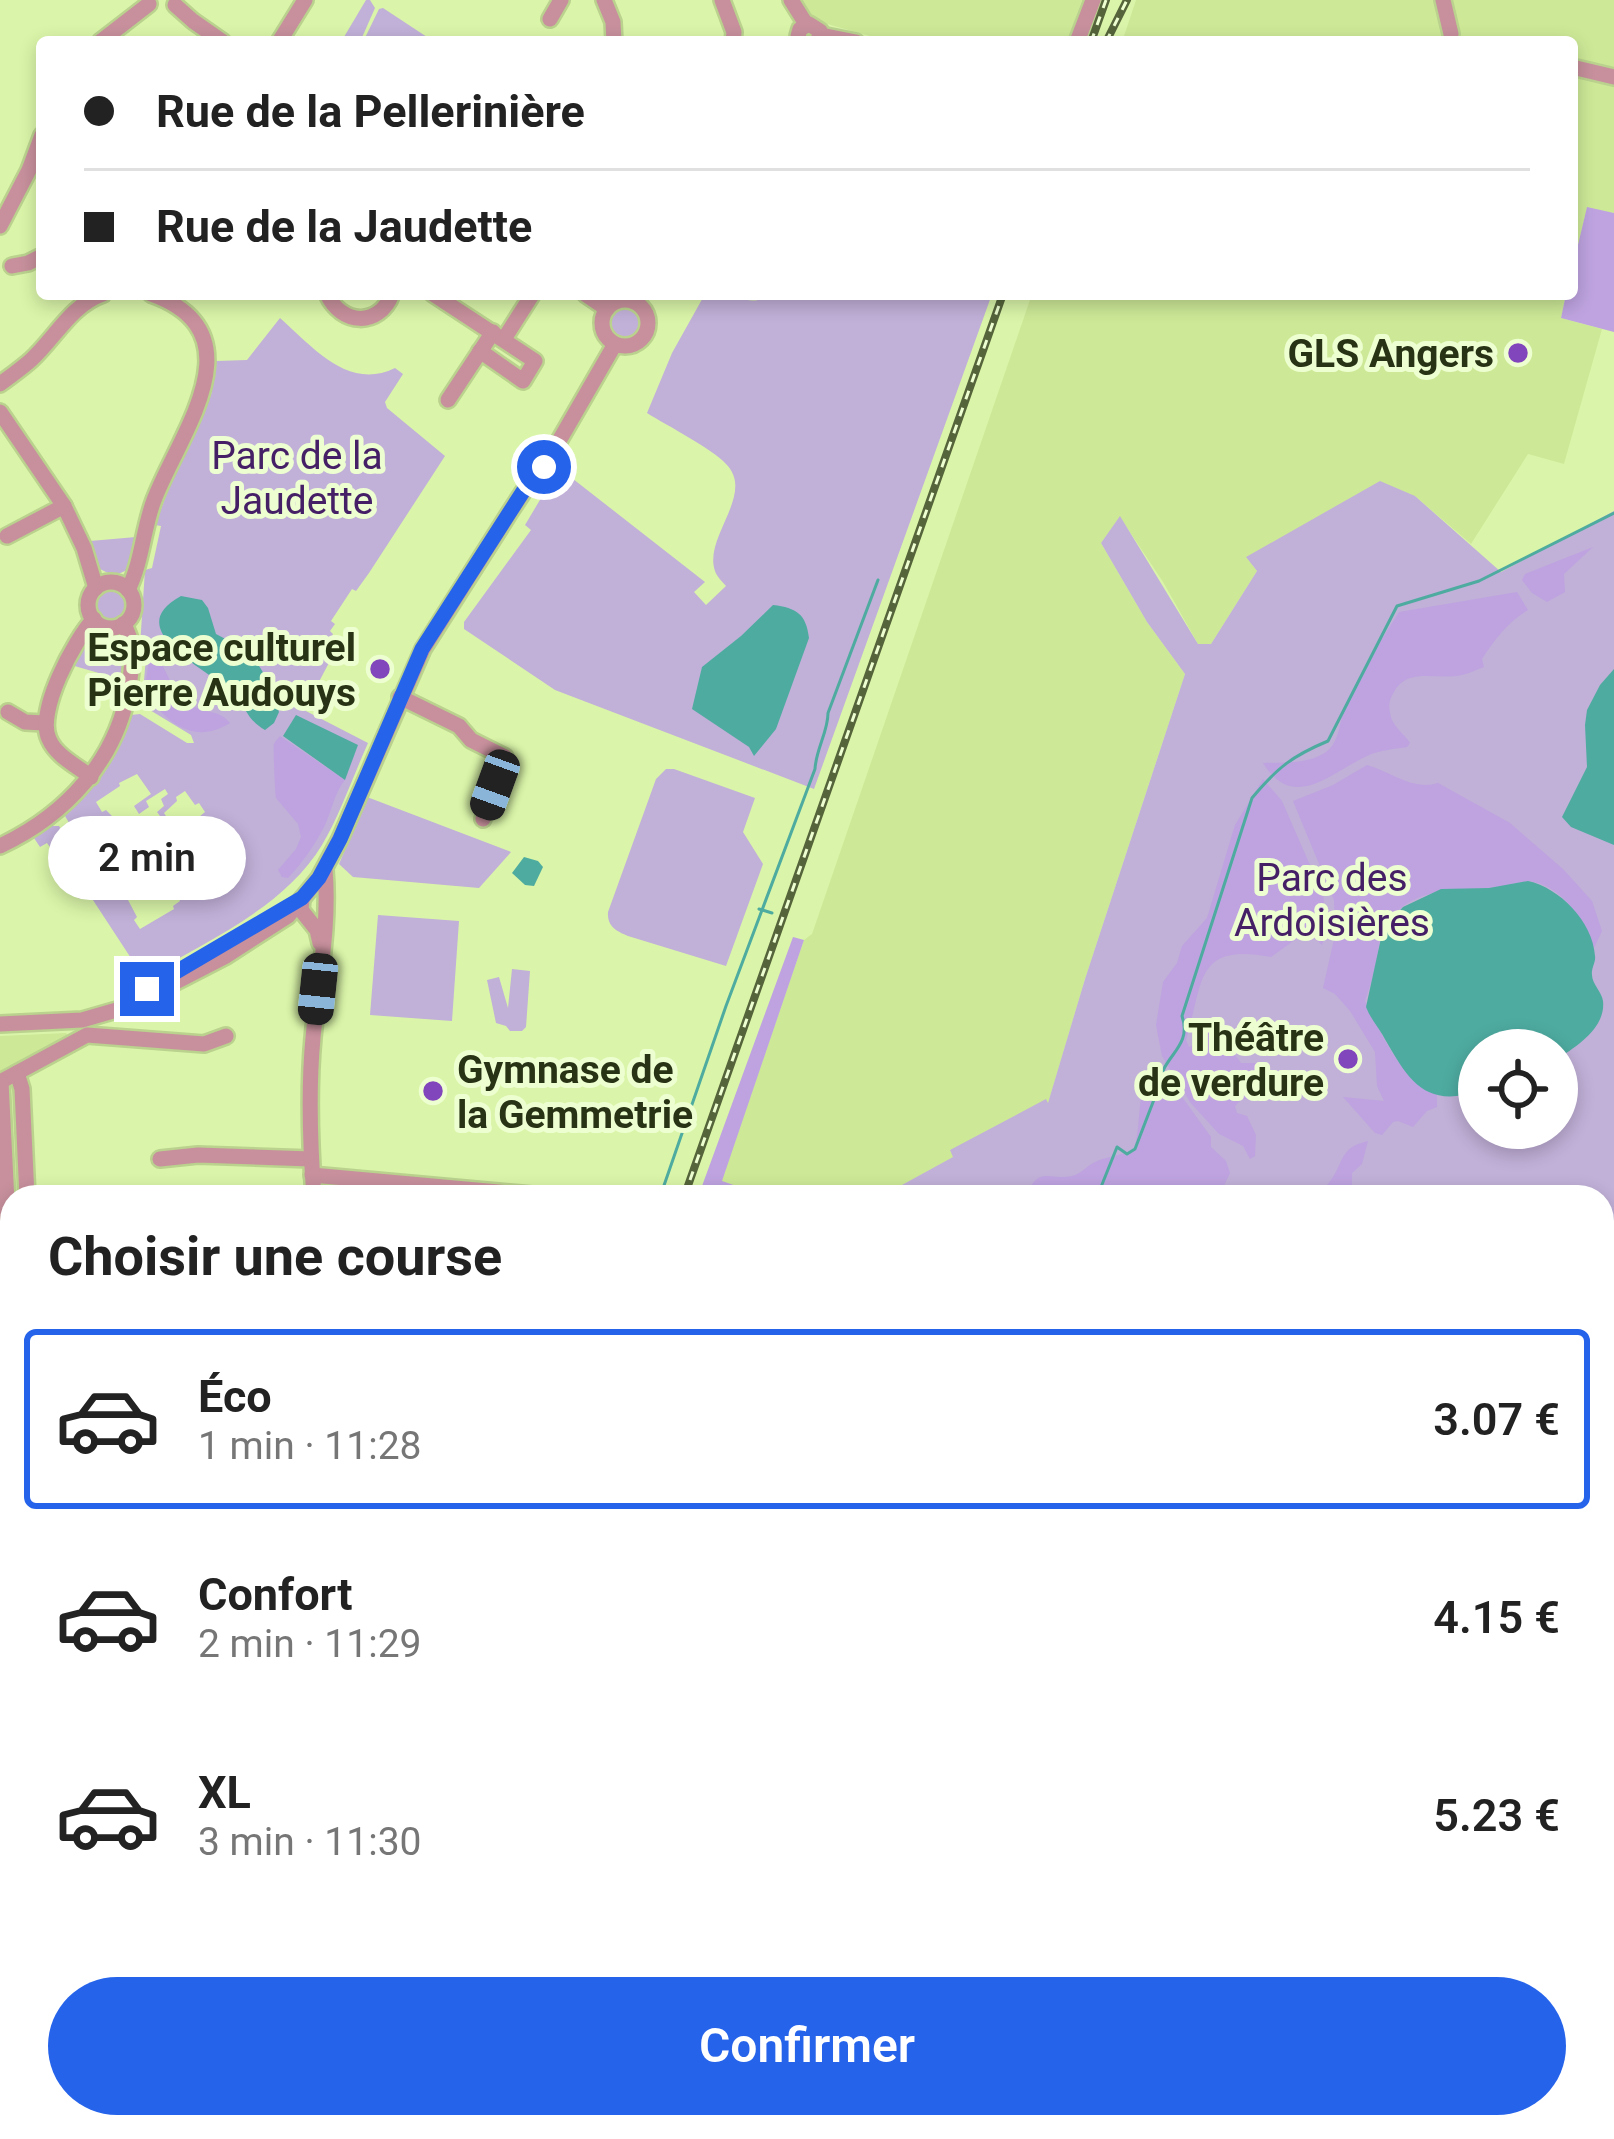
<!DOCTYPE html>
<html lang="fr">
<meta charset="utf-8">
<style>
body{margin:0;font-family:Roboto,sans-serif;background:#f2f2f2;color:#222;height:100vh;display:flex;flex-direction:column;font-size:45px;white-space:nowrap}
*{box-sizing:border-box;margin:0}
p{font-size:39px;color:#767676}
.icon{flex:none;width:66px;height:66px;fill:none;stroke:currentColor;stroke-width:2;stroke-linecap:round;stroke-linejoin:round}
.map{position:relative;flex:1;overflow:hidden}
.side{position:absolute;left:0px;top:1185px;width:1614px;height:954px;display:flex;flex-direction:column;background:#fff;border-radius:36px 36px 0 0;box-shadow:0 6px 18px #0003}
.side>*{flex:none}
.hud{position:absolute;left:36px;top:36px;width:1542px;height:264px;border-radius:12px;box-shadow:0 6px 18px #0003;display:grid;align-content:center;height:264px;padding:0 48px;background:#fff}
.buttons{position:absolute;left:1458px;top:1029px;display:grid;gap:24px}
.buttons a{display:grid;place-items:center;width:120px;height:120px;border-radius:50%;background:#fff;box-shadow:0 6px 18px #0003;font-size:60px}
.end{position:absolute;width:54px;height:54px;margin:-27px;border:15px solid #2563eb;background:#fff;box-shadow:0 0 0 6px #fff}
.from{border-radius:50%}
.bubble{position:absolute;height:84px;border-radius:42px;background:#fff;box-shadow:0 6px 18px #0003;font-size:39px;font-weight:600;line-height:84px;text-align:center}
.car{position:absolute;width:36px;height:72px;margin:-36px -18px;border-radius:15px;box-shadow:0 0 9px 3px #0007;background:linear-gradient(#222 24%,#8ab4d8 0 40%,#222 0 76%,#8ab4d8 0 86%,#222 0)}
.hud b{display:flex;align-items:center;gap:42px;height:114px;font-size:45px}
.hud b+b{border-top:3px solid #e0e0e0}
.hud i{width:30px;height:30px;background:#222}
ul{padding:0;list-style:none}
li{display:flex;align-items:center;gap:36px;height:180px;margin:0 24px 18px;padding:0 24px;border:6px solid transparent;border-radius:12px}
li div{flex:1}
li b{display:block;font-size:45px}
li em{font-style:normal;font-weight:600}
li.on{border-color:#2563eb}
li>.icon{width:108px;height:108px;stroke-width:1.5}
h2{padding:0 48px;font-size:54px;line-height:144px}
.cta{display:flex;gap:24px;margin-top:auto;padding:24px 48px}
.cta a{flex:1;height:138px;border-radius:72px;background:#2563eb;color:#fff;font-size:48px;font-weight:600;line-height:138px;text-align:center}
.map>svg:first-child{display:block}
.built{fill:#cde997}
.green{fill:#c1b0d8;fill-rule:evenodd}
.forest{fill:#bea3e0}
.water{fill:#4eaba0}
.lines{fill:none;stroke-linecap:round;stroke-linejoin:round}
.stream{stroke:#4eaba0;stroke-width:3}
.minor-casing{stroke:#bad28e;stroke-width:20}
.major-casing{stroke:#bad28e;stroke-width:22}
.minor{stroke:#c7909c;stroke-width:15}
.major{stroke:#a1425e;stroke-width:18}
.rail-casing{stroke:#55643a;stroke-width:8}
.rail{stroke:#edfed1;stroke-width:3;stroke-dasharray:9;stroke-linecap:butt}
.route{stroke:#2563eb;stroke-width:15}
.poi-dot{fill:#8246bc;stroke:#edfed1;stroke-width:4.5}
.labels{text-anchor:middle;stroke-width:10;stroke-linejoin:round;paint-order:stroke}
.poi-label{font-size:39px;font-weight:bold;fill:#283214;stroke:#edfed1;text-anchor:end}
.park-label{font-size:39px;fill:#452067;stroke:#edfed1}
</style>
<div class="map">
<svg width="1614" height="2139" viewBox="0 0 1614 2139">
<rect width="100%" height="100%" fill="#daf5a9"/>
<g class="built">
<polygon points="800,0 1082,0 1067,42 891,42 820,22 804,8"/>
<polygon points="1136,0 1614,0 1614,213 1587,208 1572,270 1572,42 1122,42"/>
<polygon points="1032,294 1566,294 1561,318 1602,329 1564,464 1528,454 1471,544 1415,496 1247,558 1257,571 1211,644 1198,644 1163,582 1120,517 1101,543 1147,622 1185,674 1085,979 1047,1107 880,1197 768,1197 721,1182 804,940 812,934"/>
<polygon points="66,1033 68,1036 0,1074 0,1036"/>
<polygon points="0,1779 12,1797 12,1833 0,1840"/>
<polygon points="1614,1920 1614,2139 1507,2139 1514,2127 1602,2127 1602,1957"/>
</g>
<g class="green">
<polygon points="366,0 370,0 375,8 360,42 341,42"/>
<polygon points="383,8 427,37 431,42 363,42 379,9"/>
<path d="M705 294C711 294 718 293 724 294 743 297 752 307 770 294H992L814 789 555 690 464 629V622L531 530 525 525 559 468 705 582 694 592 706 605 726 586C722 581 717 577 715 571 703 537 756 494 726 464 713 449 666 425 647 413L672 353Z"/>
<circle cx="626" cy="323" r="17"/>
<path d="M280 318C313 347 348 391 395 368L403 374 385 402 387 408 445 456 369 573 356 591 352 589 331 621 335 624 330 631 333 634 323 655 331 659 304 710 368 743C354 774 339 817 322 845 283 909 206 941 144 978L89 894 78 899 83 894 61 861 53 865 51 862 57 857 47 843 40 847 34 838 52 826H59L82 863 75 868 95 895 104 889 110 896 118 891 114 883 118 881 137 917 134 920 140 929 174 909 173 906 180 901 168 882 151 893 143 886 170 867 182 885 187 883 184 878 193 873 179 852 169 858 163 850 182 837 190 848 209 835 199 817 205 812 199 803 195 805 185 791 176 797 177 801 164 813 174 828 170 830 157 812 164 806 161 799 168 794 165 789 146 801 149 807 139 814 134 806 151 794 137 774 119 783 120 786 96 802 102 812 106 810 119 823 121 822 132 839 131 840 126 835 101 851 99 850 92 855 97 862 90 858 65 816 100 777 131 715 140 714 187 743H194L191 735 135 701 136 691H143L147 647 140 646 145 570 152 568 161 526 155 525 175 472 211 395 216 361 247 360Z"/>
<path d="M1380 481 1415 496 1501 572 1614 511V1710L1602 1720V1197H880L953 1157 950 1150 1046 1099 1048 1103 1085 979 1185 674 1147 622 1101 543 1120 516 1198 644H1211L1257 571 1246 557ZM1479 1050H1557V1128H1479Z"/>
<polygon points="136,537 127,570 114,576 100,569 90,541"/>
<circle cx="111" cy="605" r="18"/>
<path d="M100 633C128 639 126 657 123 680L71 665 88 636Z"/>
<path d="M666 769H674L755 798 743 832 763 864 726 966 628 936C616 931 607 926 608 912L656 779Z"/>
<polygon points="367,797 511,852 479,888 353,877 339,864"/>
<polygon points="378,915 459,921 452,1021 370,1015"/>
<polygon points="512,969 530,971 526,1027 522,1031 510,1031 506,1026 496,1023 487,980 499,977 508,1008"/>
<polygon points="1326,2127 1463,2127 1458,2139 1318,2139"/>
</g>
<g class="forest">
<polygon points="1587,207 1614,213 1614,332 1561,318 1566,294 1572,294 1572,270"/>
<polygon points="1593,547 1564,574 1565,592 1547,602 1532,593 1522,580 1525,574"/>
<path d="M1517 592 1528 610C1509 621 1494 640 1482 659L1484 667C1475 670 1467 675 1456 676 1434 679 1407 668 1394 692 1388 701 1388 709 1392 720 1396 729 1405 735 1410 743L1407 747C1394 749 1381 750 1369 755 1331 772 1294 813 1263 763 1282 762 1307 765 1326 752 1339 743 1339 724 1344 710 1358 675 1379 644 1399 612Z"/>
<path d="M151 650H155C165 668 174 698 195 707 210 714 219 710 230 723 193 746 166 722 144 691Z"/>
<path d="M280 736 345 780C334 793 332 811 324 827 314 846 303 862 288 878L282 877 278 870 296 849 301 837 298 824 276 798C275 792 273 747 274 744 275 741 278 739 280 736Z"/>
<path d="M1367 765C1391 772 1414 791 1438 783L1510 823 1563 869 1592 901 1602 931 1594 948C1584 922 1565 889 1534 882 1524 880 1509 885 1498 887 1458 891 1416 885 1388 921 1378 934 1379 951 1376 966 1373 977 1369 989 1365 1001 1384 1038 1398 1076 1437 1094V1107L1427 1111 1413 1127 1398 1121 1393 1122 1382 1135 1375 1133 1343 1097 1384 1101 1377 1086 1375 1052 1350 1011 1335 994 1323 988 1335 935 1334 900 1293 801 1333 785Z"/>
<path d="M1263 779 1282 801 1323 895 1327 927 1322 945 1312 936 1299 937 1271 957C1195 943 1204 980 1186 1040L1189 1047 1199 1042 1208 1028 1220 1026 1232 1051 1241 1063H1263L1254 1093 1249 1099H1242L1235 1106 1237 1113 1247 1116 1256 1135 1255 1156 1250 1159 1243 1146 1219 1134 1190 1102 1162 1056 1156 1025 1163 982 1177 963 1182 946 1207 918 1235 825Z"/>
<polygon points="793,937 804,940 722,1181 768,1197 698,1197"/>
<path d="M1155 1069 1164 1072 1211 1137V1147L1226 1161 1230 1173 1222 1190 1226 1197H1025C1040 1164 1048 1181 1072 1176 1081 1174 1089 1164 1097 1161 1110 1156 1121 1156 1134 1149 1143 1120 1134 1092 1155 1069Z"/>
<path d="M1368 1141 1362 1164 1352 1173V1185L1360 1197H1313C1318 1192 1324 1189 1328 1184 1345 1164 1337 1148 1368 1141Z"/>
<polygon points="477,2127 523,2127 533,2139 470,2139"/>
<polygon points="997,2127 1191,2127 1177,2133 1160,2132 1157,2139 989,2139"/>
</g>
<g class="water">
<path d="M181 596 202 600 208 608 216 634C259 656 263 666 279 712L274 723 265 730C245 718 248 709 235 695 215 672 116 631 181 596Z"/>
<path d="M773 605C797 608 806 614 809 638L776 729 754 756 749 747 692 709 702 667 741 636Z"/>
<polygon points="1614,669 1614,845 1571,827 1562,817 1587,767 1585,725 1587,710 1600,685"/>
<polygon points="296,715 358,745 345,780 283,736"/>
<polygon points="524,857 538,861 543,867 534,886 525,885 512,873"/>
<path d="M1528 881C1560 888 1593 922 1595 956 1596 962 1591 968 1592 975 1592 984 1602 992 1603 1001 1606 1028 1576 1047 1557 1059V1050H1479V1091C1427 1108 1410 1083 1386 1041 1380 1029 1371 1020 1366 1007L1383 929 1403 907 1441 889 1489 888Z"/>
</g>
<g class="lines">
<g class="stream">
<polyline points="759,909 772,913"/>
<path d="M660 1197 726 1006 815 769C816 749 828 732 828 713L878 580"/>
<path d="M1097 1197 1117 1147 1127 1154 1135 1149 1160 1084C1161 1056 1193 1048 1182 1016L1252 798C1277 768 1292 756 1328 741L1397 606 1479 581 1614 513"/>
<polyline points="1030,2139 1038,2127"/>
</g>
<g class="minor-casing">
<g id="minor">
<polyline points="604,0 613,22 614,42"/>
<polyline points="722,0 734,32 733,42"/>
<polyline points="791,0 806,24"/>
<polyline points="1443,0 1451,34"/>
<polyline points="175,5 193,21 223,42"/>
<polyline points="550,19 561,0"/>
<polyline points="821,35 856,42"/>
<polyline points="100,42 149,4"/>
<polyline points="279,42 305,0"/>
<polyline points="801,42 798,36 800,29 809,24 820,31 818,42"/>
<polyline points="1077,42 1093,0"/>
<polyline points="1572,67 1614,77"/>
<polyline points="0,226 29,170 42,135"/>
<polyline points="12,266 28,263 42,256"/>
<path d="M327 294C341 325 379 328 392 294"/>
<polyline points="433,294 535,361 523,381 480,351"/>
<polyline points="585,294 607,309"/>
<circle cx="625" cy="323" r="23"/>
<polyline points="504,339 532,295"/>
<path d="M0 384C11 376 22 368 31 360 55 338 71 305 103 294"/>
<polyline points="448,400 493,332"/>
<polyline points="0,412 64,506 84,548 96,588"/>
<polyline points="541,477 544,467 615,344"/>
<polyline points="7,536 64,506"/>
<circle cx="111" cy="605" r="23"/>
<path d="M128 590C142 562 143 529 154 500 179 434 261 333 151 294"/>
<polyline points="400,697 459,726 471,740 505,757 483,819"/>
<polyline points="8,712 25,722 44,723"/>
<path d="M91 777C77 766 56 756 49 739 36 712 74 640 94 619"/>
<path d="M0 846C66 815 117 760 129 687 132 664 136 643 123 624"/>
<polyline points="302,899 301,910 317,930 320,943"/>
<polyline points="0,1024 82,1020 127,1007 226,956 288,916 319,878 340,839 423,649 510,512 535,474 544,467"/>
<polyline points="17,1073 22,1089 27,1197"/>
<polyline points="0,1082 87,1035 204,1044 226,1036"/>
<polyline points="1,1082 11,1282"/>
<polyline points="160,1159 198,1155 311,1159"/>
<polyline points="312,1175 532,1195"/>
<path d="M314 1197C310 1144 308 1091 313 1038 318 983 330 925 325 870"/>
<polyline points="0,1390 12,1391"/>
<polyline points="0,1546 12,1542"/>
<polyline points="0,1762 12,1781"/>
<polyline points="0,1953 12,1948"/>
<polyline points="0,2071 12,2037"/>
<polyline points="241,2127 246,2139"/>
<polyline points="1205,2127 1214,2139"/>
<polyline points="112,2139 113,2133 120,2129 127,2133 128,2139"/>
<polyline points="1265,2139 1270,2127"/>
</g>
</g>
<g class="major-casing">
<g id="major">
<polyline points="1614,1713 1614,1723"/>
<polyline points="1602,1857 1614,1813"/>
<polyline points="1477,2139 1484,2127"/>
</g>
</g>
<use href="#minor" class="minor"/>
<use href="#major" class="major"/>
<g class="rail-casing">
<g id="rail">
<polyline points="1091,42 1106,0"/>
<polyline points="1106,42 1127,0"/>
<polyline points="684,1197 1003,294"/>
<polyline points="351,2139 355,2127"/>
</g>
</g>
<use href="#rail" class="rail"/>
</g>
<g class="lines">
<polyline class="route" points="147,989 302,898 319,878 340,839 422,649 524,490 544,467"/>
</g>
<g class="poi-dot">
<circle cx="1518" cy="353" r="12"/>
<circle cx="380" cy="669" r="12"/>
<circle cx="1348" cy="1059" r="12"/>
<circle cx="433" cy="1091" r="12"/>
</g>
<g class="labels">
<g class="poi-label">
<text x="1494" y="367">GLS Angers</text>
<text x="356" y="661">Espace culturel<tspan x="356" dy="45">Pierre Audouys</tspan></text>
<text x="1324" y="1051">Théâtre<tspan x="1324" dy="45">de verdure</tspan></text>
<text x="457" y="1083" text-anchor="start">Gymnase de<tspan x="457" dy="45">la Gemmetrie</tspan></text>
</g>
<g class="park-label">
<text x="297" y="469">Parc de la<tspan x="297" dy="45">Jaudette</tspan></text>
<text x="1332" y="891">Parc des<tspan x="1332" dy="45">Ardoisières</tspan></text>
</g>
</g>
</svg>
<div class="buttons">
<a><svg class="icon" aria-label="locate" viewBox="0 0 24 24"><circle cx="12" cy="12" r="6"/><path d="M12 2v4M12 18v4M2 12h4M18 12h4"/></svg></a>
</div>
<i class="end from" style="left:544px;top:467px"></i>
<i class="end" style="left:147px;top:989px"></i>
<div class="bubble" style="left:48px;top:816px;width:198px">2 min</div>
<i class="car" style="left:495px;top:785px;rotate:200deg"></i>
<i class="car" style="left:318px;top:989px;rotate:186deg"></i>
<div class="hud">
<b><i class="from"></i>Rue de la Pellerinière</b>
<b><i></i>Rue de la Jaudette</b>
</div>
<section class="side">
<h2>Choisir une course</h2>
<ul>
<li class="on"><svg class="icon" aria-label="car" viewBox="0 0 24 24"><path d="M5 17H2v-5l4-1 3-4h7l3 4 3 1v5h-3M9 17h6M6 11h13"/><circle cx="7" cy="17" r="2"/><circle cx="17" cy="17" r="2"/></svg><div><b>Éco</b><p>1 min · 11:28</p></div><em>3.07 €</em></li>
<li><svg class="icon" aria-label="car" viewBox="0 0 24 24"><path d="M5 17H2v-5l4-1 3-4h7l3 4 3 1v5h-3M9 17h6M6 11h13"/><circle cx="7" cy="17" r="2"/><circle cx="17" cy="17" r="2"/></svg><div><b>Confort</b><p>2 min · 11:29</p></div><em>4.15 €</em></li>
<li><svg class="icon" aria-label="car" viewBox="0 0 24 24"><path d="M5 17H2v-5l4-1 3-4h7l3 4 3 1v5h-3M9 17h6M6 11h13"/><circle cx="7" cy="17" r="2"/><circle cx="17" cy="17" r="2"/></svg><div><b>XL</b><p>3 min · 11:30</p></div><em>5.23 €</em></li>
</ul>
<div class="cta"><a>Confirmer</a></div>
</section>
</div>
